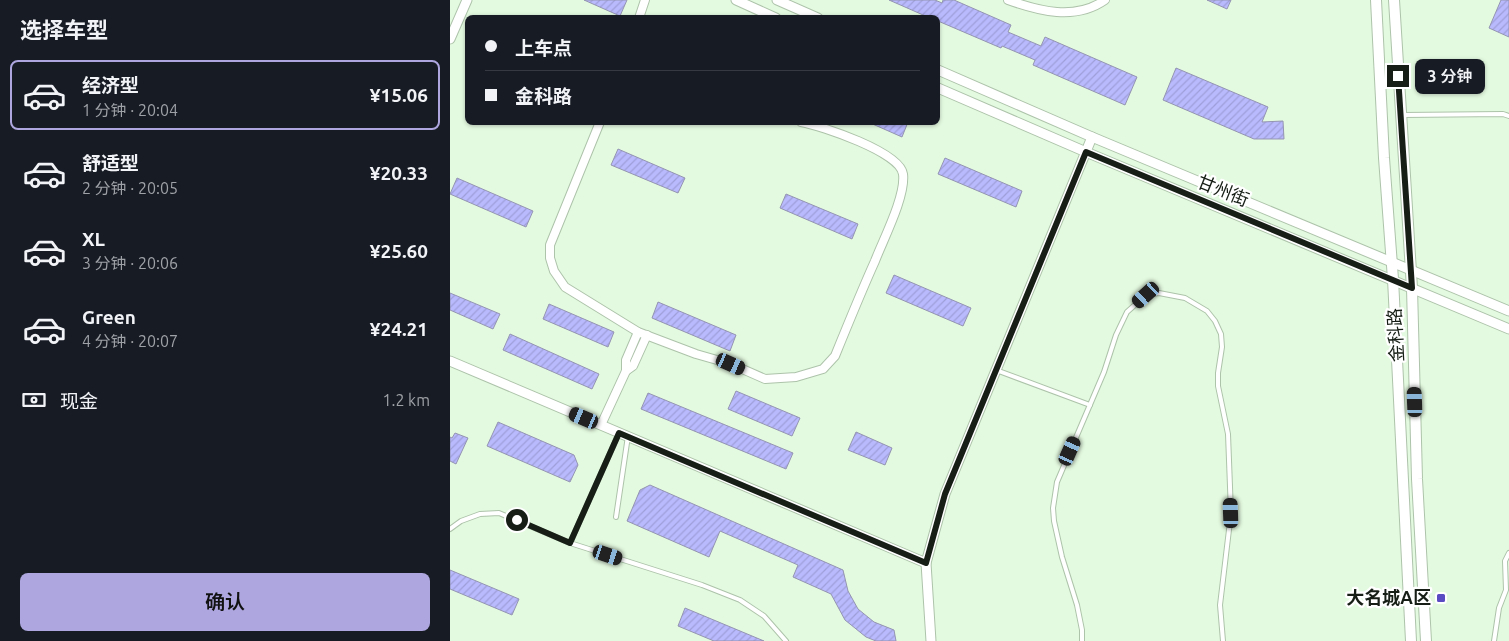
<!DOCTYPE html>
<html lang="zh">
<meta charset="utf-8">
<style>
body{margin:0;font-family:Ubuntu,"Noto Sans SC",sans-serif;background:#20242c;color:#f1f3f6;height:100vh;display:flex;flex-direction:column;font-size:19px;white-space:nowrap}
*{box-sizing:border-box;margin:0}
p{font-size:16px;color:#9ea1a6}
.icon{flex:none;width:28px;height:28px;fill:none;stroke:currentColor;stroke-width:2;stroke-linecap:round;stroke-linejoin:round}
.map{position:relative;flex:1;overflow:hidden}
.details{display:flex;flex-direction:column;background:#171b24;width:450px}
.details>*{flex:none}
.hud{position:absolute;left:15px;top:15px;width:475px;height:110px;border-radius:8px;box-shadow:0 1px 4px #0004;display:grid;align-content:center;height:110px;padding:0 20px;background:#171b24}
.end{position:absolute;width:22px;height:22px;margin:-11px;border:6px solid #161e15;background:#fff;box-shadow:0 0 0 2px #fff}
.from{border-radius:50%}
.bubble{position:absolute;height:35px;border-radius:8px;background:#171b24;box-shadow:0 1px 4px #0004;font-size:16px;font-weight:600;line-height:35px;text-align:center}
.car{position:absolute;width:15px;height:30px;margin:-15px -8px;border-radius:6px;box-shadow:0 0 4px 1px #0007;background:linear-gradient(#222 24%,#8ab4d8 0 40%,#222 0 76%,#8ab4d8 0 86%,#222 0)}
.hud b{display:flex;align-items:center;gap:18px;height:48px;font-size:19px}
.hud b+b{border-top:1px solid #363941}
.hud i{width:12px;height:12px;background:#f1f3f6}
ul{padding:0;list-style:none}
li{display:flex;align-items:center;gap:15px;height:70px;margin:0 10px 8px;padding:0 10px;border:2px solid transparent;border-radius:8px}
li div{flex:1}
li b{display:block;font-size:19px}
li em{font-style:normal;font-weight:600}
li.active{border-color:#aea7df}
li>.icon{width:45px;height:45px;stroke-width:1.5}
h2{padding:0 20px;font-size:22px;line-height:60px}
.pay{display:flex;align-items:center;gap:12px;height:55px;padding:0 20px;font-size:19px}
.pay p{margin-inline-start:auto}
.button{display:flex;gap:10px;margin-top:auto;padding:10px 20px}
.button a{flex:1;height:58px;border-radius:8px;background:#aea7df;color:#111;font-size:20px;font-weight:600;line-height:58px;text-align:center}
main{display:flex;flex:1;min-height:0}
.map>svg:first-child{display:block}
.building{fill:url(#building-hatch);stroke:#9495b1}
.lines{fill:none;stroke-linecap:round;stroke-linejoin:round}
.service-casing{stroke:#adc3aa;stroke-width:6}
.minor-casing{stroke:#adc3aa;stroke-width:10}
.tertiary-casing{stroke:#adc3aa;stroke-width:11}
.secondary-casing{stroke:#adc3aa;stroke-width:12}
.service{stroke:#fff;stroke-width:4}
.minor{stroke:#fff;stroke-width:8}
.tertiary{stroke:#fff;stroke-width:9}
.secondary{stroke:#fff;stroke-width:10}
.route{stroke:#161e15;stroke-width:6}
.poi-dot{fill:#5b4bc3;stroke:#fff;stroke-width:2}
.labels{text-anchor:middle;stroke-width:4.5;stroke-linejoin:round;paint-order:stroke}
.street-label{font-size:18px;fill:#161e15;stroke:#fff}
.poi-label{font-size:18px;font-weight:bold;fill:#161e15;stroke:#fff;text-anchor:end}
</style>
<main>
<section class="details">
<h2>选择车型</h2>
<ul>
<li class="active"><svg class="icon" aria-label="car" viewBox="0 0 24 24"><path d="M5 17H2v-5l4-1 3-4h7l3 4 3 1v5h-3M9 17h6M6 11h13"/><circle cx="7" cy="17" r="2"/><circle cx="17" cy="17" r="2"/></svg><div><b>经济型</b><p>1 分钟 · 20:04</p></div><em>¥15.06</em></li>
<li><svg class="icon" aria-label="car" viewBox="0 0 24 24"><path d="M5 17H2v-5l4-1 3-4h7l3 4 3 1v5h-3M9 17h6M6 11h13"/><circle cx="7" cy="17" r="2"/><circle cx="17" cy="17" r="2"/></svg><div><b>舒适型</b><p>2 分钟 · 20:05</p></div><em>¥20.33</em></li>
<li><svg class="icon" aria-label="car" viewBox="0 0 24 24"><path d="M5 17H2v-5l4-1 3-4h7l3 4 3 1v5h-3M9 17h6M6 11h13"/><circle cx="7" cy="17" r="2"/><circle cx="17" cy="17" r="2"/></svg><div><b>XL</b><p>3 分钟 · 20:06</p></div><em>¥25.60</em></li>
<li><svg class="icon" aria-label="car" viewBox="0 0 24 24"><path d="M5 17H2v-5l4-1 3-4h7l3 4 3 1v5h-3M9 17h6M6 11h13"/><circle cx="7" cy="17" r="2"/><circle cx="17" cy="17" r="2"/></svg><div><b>Green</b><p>4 分钟 · 20:07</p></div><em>¥24.21</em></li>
</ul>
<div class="pay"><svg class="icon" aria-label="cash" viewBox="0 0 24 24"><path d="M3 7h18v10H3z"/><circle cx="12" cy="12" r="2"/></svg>现金<p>1.2 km</p></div>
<div class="button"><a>确认</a></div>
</section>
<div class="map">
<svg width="1059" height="641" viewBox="0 0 1059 641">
<defs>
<pattern id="building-hatch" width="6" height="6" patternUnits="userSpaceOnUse" patternTransform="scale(1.25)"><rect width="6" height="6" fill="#b9bafe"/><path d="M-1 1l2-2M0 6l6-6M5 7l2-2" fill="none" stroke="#9e9fd9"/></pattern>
</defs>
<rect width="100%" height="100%" fill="#e4fae0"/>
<g class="building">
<polygon points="134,0 177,0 170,16"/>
<polygon points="439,0 485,0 492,3 493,0 504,0 561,25 558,32 591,46 595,37 687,77 675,105 583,65 585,60 552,46 551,48 488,21 488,18 480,18"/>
<polygon points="757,0 781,0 777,9"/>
<polygon points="1051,0 1059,0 1059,37 1039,28"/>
<polygon points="726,68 818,107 812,122 833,121 834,139 804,139 713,100"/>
<polygon points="418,122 458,122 452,137"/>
<polygon points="168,149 235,178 228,193 161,165"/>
<polygon points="495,158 572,191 566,207 488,174"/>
<polygon points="7,178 83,211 76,227 0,194"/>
<polygon points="336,194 408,224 402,239 330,208"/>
<polygon points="444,275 521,308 513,326 436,293"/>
<polygon points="0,293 50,314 43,329 0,310"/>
<polygon points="208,302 286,335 280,351 202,318"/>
<polygon points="99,304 164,332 158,347 93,319"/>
<polygon points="60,334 149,374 142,389 53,350"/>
<polygon points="286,391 350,418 342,436 278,409"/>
<polygon points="198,393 343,453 336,469 191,409"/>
<polygon points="48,422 124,455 128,465 120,482 37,446"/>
<polygon points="406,432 442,448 435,465 398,450"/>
<polygon points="5,433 18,438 6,464 0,461 0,437 2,438"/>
<polygon points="200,485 393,570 398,591 408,609 424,622 444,630 446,641 426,641 416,637 395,620 381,594 343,577 348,565 270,531 259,557 177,521 190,490"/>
<polygon points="0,570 69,599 62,615 0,589"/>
<polygon points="235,608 314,641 264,641 228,626"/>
</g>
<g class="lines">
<g class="service-casing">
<g id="service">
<polyline points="953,115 1053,114 1059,116"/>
<polyline points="546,370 640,405"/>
<polyline points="166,517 178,436"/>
<polyline points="0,529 11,521 30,514 49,513 120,543 252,585 290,600 314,616 336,641"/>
<polyline points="120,543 169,433"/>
<polyline points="632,641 632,630 627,605 612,557 604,521 603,508 607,482 654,372 666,335 677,312 696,295 709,293 735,298 757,311 765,321 771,334 772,347 768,373 768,386 778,434 781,513 770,605 773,641"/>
<polyline points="1044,641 1049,608 1056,590 1055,561 1059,553"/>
</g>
</g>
<g class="minor-casing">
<g id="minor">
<path d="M558 0C589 11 625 21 655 0"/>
<polyline points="189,18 195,0"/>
<path d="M150 122 100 245V258L104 271 115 287 188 332 246 354 281 364 315 379 346 377 373 369 385 356C398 324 411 292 425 261 433 240 456 196 453 174 450 152 372 126 351 122"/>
<polyline points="176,371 183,366 197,335"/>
<polyline points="151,425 176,371 176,360 188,332"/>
</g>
</g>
<g class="tertiary-casing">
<g id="tertiary">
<polyline points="286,0 326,18"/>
<polyline points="327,0 368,18"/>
<polyline points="0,39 17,0"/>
<polyline points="488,70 642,137 1059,311"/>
<polyline points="488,88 636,152 1059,329"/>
<polyline points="0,361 476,563"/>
<polyline points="481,641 476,563 495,494 642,137"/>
</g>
</g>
<g class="secondary-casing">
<g id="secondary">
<polyline points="926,0 934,158 943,279 961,641"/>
<polyline points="944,0 962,288 967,479 976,641"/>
</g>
</g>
<use href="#service" class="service"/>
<use href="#minor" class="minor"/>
<use href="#tertiary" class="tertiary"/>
<use href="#secondary" class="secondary"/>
</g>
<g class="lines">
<polyline class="route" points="67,520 120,543 169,433 476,563 495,494 636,152 962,288 948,76"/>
</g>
<rect class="poi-dot" x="986" y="593" width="10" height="10" rx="2.5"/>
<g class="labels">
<g class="street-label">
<text transform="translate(773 191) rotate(22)" y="6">甘州街</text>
<text transform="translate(946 335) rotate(-93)" y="6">金科路</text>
</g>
<g class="poi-label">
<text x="981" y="604">大名城A区</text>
</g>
</g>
</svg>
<i class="end from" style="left:67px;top:520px"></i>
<i class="end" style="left:948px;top:76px"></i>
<div class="bubble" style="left:965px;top:59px;width:70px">3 分钟</div>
<i class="car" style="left:696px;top:295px;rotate:228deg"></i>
<i class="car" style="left:281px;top:364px;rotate:114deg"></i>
<i class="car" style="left:965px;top:402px;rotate:358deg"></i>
<i class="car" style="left:134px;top:418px;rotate:293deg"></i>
<i class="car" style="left:620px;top:451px;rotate:24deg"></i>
<i class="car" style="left:781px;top:513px;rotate:358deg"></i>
<i class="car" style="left:158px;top:555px;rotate:108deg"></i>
<div class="hud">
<b><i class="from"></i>上车点</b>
<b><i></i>金科路</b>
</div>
</div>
</main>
